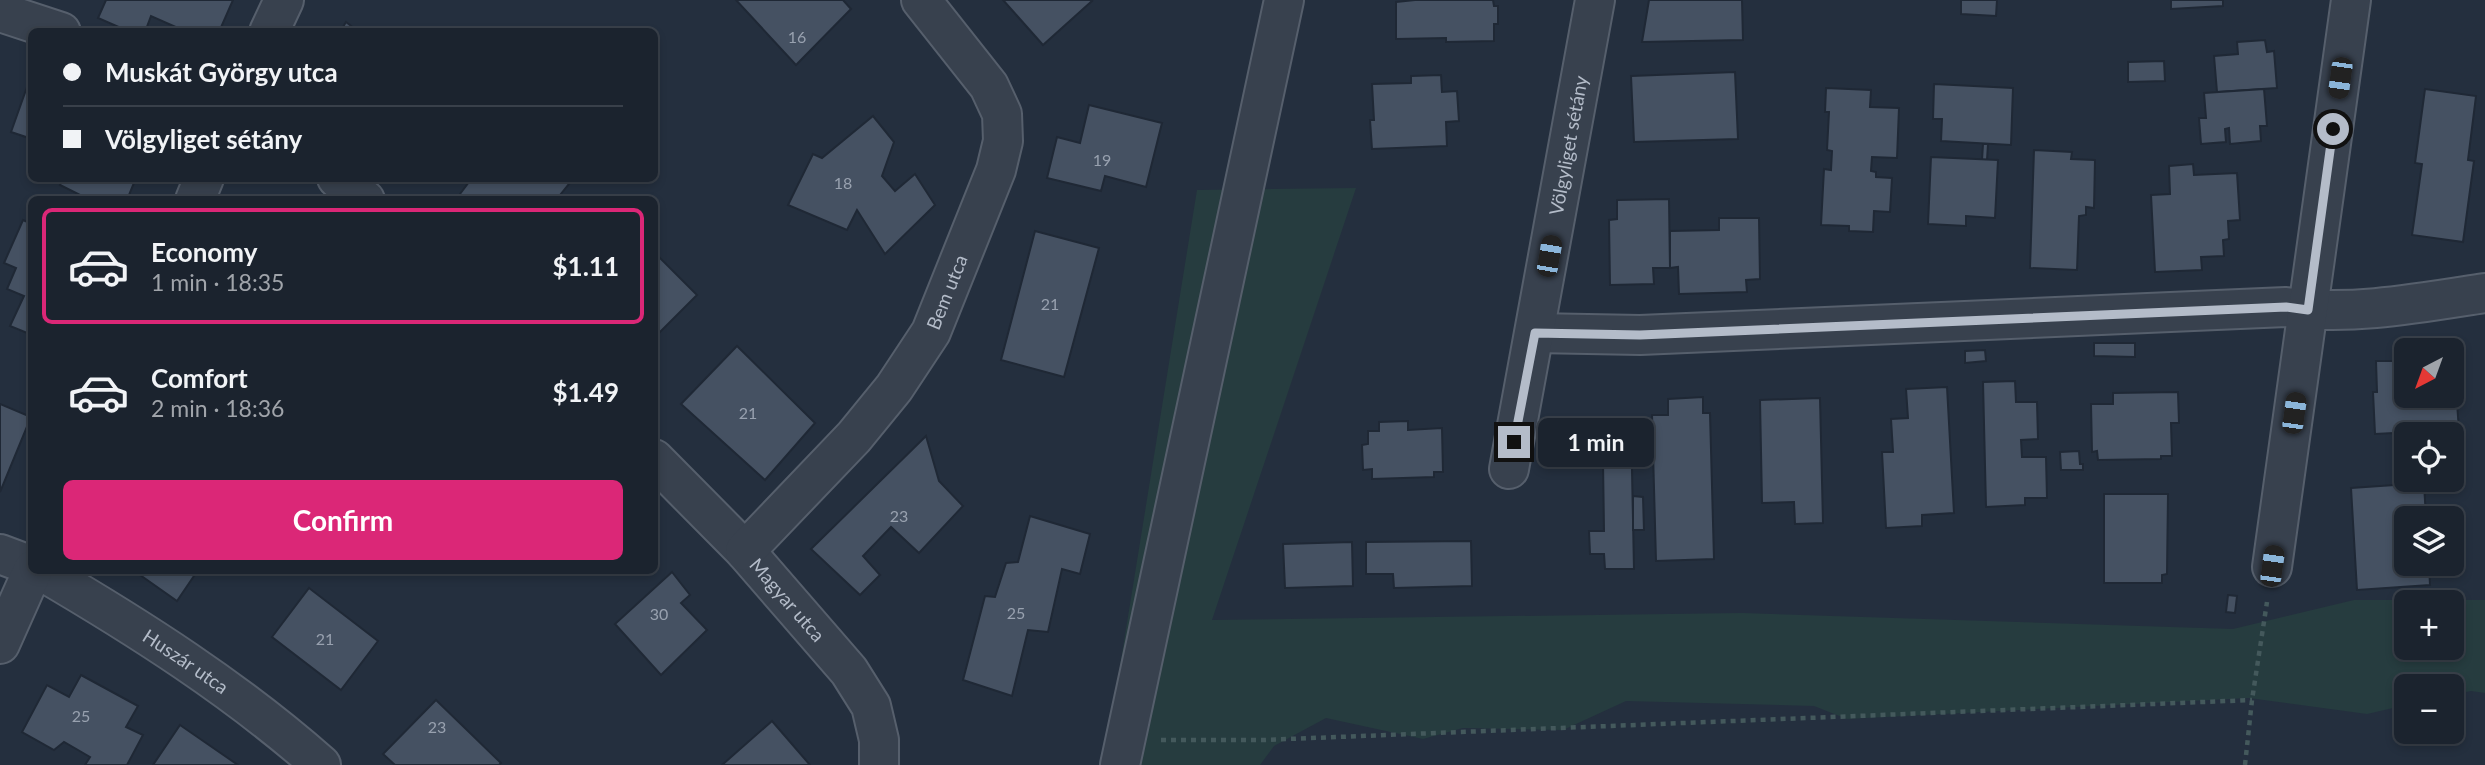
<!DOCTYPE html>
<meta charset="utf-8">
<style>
body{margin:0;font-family:Lato,sans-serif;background:#242b36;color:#f1f3f6;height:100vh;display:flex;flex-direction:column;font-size:26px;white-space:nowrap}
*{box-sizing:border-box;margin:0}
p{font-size:23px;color:#a0a4aa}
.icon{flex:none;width:38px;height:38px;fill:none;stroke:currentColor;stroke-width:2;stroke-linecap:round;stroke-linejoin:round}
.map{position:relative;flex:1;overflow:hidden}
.side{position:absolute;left:28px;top:196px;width:630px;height:378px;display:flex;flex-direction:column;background:#1b232e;border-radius:10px;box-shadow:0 4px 10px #0003,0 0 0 2px #39404a}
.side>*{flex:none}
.top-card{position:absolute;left:28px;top:28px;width:630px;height:154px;border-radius:10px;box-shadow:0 4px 10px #0003,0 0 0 2px #39404a;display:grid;align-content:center;height:154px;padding:0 35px;background:#1b232e}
.needle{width:46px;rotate:221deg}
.fabs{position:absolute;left:2394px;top:338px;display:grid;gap:14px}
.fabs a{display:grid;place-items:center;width:70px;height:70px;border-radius:10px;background:#1b232e;box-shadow:0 4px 10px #0003,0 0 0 2px #39404a;font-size:35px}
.end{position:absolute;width:32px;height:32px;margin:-16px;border:9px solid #b4bcc9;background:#111;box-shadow:0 0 0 4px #111}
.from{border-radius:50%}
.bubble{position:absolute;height:49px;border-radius:10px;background:#1b232e;box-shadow:0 4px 10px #0003,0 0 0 2px #39404a;font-size:23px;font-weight:700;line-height:49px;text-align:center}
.car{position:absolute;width:21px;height:42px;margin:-21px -10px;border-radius:9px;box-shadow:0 0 5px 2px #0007;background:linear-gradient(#222 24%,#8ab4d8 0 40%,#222 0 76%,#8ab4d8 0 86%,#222 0)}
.top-card b{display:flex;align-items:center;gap:24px;height:66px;font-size:26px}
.top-card b+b{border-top:2px solid #39404a}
.top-card i{width:18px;height:18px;background:#f1f3f6}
ul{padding:12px 0 0;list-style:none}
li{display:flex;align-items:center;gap:21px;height:116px;margin:0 14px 10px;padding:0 21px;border:4px solid transparent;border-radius:10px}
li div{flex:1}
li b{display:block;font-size:26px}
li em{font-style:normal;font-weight:700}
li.active{border-color:#db2777}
li>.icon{width:63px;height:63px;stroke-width:1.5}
.action{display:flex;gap:14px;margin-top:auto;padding:14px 35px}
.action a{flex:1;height:80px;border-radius:10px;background:#db2777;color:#fff;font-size:28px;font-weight:700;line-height:80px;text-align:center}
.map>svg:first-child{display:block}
.green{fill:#263c3f;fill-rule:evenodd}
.building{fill:#455162;stroke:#1f2835;stroke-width:2}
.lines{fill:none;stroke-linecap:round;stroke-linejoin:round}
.minor-casing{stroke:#565f6c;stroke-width:42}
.path{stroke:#44595c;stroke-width:4.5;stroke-dasharray:5 5;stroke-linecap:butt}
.minor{stroke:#38414e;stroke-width:38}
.route{stroke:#b4bcc9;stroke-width:9}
.labels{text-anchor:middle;stroke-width:5;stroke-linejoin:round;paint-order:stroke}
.number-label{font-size:16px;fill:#98a1af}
.street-label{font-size:19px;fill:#b4bcc9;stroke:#1d2633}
</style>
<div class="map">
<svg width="2485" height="765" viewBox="0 0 2485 765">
<rect width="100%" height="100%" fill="#242f3e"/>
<path class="green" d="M1356 188 1212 620 1742 613 2233 629 2354 600H2485V693L2471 691 2452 695V686H2406V705L2367 714 2249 698 1847 719 1814 706 1626 701 1563 730 1463 728 1423 739 1326 718 1274 746 1260 765H1104L1197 190ZM2406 602H2452V648H2406Z"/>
<g class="building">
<polygon points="106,0 233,0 219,32 187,32 151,16 145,32 130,32 98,18"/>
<polygon points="736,0 843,0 851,9 796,65"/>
<polygon points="1003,0 1090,0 1092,1 1043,45"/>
<polygon points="1415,0 1493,0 1494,6 1498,6 1498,24 1494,24 1494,41 1446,42 1446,38 1396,39 1396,2"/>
<polygon points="1649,0 1742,0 1743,40 1642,42"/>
<polygon points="1961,0 1997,0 1996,16 1961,14"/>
<polygon points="2171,0 2223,0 2223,6 2171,9"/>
<polygon points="346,22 359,32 340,32"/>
<polygon points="2265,40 2267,52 2274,51 2277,88 2217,92 2214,56 2238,54 2237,42"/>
<polygon points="2164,61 2165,81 2128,82 2128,62"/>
<polygon points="1735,72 1738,139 1634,142 1631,76"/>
<polygon points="32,73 32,139 11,132"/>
<polygon points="1441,75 1442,92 1457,91 1459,121 1446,122 1447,146 1372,149 1370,120 1374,120 1372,84 1411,83 1411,76"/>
<polygon points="1934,84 2013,88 2011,145 1941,141 1942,119 1933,119"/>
<polygon points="1826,88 1871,90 1870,107 1899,108 1897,158 1872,157 1871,171 1876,172 1876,177 1892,178 1890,212 1874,211 1873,232 1849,231 1849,226 1821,225 1824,169 1831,170 1832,151 1827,150 1829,112 1825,112"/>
<polygon points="2264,89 2267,126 2260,126 2261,141 2230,144 2229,128 2225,129 2226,142 2201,144 2199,118 2206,118 2204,93"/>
<polygon points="2425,89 2476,96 2468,160 2474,161 2463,242 2412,235 2422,164 2415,163"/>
<polygon points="1089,105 1162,123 1146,187 1105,176 1101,191 1047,178 1057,137 1080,143"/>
<polygon points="873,116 894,142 882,176 895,191 915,174 935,205 885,254 857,210 847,230 788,205 813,154 822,158"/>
<polygon points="1983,144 1988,144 1987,160 1982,160"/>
<polygon points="2034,150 2072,152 2071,159 2095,160 2094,208 2086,207 2086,215 2079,216 2077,270 2030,268"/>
<polygon points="1931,157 1998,160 1995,218 1966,216 1966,226 1928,224"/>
<polygon points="2193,164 2194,175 2237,173 2240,220 2228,221 2229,239 2223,240 2224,256 2201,257 2202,270 2155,272 2151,195 2170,194 2169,166"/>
<polygon points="62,178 136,178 127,200 90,200 60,185"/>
<polygon points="472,178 570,178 572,180 556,200 467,200 460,194"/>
<polygon points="1669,199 1670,268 1653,268 1654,284 1610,285 1609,220 1617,219 1617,200"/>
<polygon points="1719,218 1759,218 1760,279 1746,280 1747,292 1679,294 1678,267 1670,268 1670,231 1719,230"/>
<polygon points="23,220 32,224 32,335 10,326 24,296 7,289 16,268 4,263"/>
<polygon points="1035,231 1099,248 1064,377 1001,360"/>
<polygon points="654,252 697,295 654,338"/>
<polygon points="2094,343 2135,343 2135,357 2094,356"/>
<polygon points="737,346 815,423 765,480 681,404"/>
<polygon points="1985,350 1986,361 1965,363 1965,351"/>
<polygon points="2376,361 2398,361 2399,363 2406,363 2406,396 2452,396 2452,364 2461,364 2463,401 2457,402 2459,431 2409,433 2406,437 2393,438 2393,433 2375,434 2373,392 2377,392"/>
<polygon points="2015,381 2016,402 2037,402 2038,439 2021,440 2022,457 2046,457 2047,498 2025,498 2025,505 1986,507 1983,382"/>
<polygon points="1947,387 1954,513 1922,515 1922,526 1886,528 1882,452 1893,452 1891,419 1908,418 1906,389"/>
<polygon points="2178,392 2179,423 2171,423 2172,456 2161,456 2161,459 2098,460 2097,451 2092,452 2091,404 2113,404 2113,393"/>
<polygon points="1703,397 1703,413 1710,413 1714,559 1656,561 1652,415 1668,415 1668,399"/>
<polygon points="1820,398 1823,523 1795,524 1794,502 1762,503 1760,400"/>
<polygon points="0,404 31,417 0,492"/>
<polygon points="1631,420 1634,569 1605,569 1604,554 1590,554 1589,531 1604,531 1603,462 1588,462 1588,437 1594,436 1593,421"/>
<polygon points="1408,421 1408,430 1442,428 1443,472 1434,472 1434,477 1372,479 1372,469 1363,470 1362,445 1368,444 1368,431 1379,431 1379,422"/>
<polygon points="926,436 939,481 963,506 919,553 891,527 863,556 880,575 860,595 811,549"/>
<polygon points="2079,451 2080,464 2083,464 2083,470 2061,470 2060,452"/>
<polygon points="2424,483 2426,518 2406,518 2406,564 2429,564 2430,585 2357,590 2351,488"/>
<polygon points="2104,494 2168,494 2167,574 2162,575 2162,583 2104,583"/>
<polygon points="1633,496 1643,497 1644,530 1633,530"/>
<polygon points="1030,516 1090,534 1080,574 1062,569 1048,632 1028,630 1012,696 963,680 985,596 995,597 1006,563 1018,562"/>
<polygon points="1471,541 1472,586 1394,588 1393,574 1366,574 1366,542"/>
<polygon points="1352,542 1353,586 1285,588 1283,544"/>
<polygon points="133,570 198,570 177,601"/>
<polygon points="672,572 690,595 681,603 707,630 661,675 615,624"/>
<polygon points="309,588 378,641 341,690 272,637"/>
<polygon points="2228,595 2237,596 2235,613 2226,612"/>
<polygon points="81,675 138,706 126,727 143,735 127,765 85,765 90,757 64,742 54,750 22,732 47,685 69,697"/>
<polygon points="436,700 501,763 499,765 395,765 383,754"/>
<polygon points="772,721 810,765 722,765"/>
<polygon points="180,725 238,765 153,765"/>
</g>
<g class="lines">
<g class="minor-casing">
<g id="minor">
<polyline points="0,12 61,32"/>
<polyline points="269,32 284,0"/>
<polyline points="337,178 365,200"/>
<polyline points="195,200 204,178"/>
<path d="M1535 333 1640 335 2286 307C2351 316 2420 303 2485 293"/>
<path id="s1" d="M654 459 745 551 849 671 871 706 879 740V765"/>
<path id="s2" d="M1509 469 1595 0"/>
<path id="s3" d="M745 551 854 437 894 388 931 332 996 170 1003 141 1002 114 989 86 921 0"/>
<polyline points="0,554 32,566"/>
<polyline points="2272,567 2351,0"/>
<path id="s4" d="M40 570C139 628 235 689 321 765"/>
<polyline points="0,644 33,570"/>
<polyline points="1120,765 1284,0"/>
</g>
</g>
<g class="path">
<polyline points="1161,740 1263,740 2252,700"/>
<polyline points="2245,765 2252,700 2267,602"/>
</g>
<use href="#minor" class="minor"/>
</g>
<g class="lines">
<polyline class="route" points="1514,442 1535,333 1640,335 2286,307 2308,310 2333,129"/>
</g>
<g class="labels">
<g class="number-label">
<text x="797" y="43">16</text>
<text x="1102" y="166">19</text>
<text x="843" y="189">18</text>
<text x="1050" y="310">21</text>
<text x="748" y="419">21</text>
<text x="899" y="522">23</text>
<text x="1016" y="619">25</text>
<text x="659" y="620">30</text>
<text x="325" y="645">21</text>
<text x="81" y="722">25</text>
<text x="437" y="733">23</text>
</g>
<g class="street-label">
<text dy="7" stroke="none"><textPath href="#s2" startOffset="329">Völgyliget sétány</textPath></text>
<text dy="7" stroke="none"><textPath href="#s3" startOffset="331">Bem utca</textPath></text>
<text dy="7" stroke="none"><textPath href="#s1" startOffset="194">Magyar utca</textPath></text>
<text dy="7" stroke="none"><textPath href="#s4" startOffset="172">Huszár utca</textPath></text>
</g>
</g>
</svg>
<div class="fabs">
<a><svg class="needle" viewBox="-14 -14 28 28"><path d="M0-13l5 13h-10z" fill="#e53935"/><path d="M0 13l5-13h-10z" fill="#a0a4aa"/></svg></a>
<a><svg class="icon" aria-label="locate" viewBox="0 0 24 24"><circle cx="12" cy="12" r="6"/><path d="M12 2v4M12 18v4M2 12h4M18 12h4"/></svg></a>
<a><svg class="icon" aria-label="layers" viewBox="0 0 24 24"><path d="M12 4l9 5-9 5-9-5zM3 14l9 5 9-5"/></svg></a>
<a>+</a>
<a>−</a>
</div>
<i class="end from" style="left:2333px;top:129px"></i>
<i class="end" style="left:1514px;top:442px"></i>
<div class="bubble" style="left:1538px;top:418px;width:116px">1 min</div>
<i class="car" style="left:2340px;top:78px;rotate:188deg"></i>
<i class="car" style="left:1549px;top:256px;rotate:10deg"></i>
<i class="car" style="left:2294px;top:413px;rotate:8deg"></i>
<i class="car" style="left:2272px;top:566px;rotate:8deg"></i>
<div class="top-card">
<b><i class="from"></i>Muskát György utca</b>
<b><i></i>Völgyliget sétány</b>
</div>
<section class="side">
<ul>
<li class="active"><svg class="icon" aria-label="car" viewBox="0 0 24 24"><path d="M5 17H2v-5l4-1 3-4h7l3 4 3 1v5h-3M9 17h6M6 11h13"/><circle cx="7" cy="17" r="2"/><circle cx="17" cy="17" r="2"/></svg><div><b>Economy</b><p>1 min · 18:35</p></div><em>$1.11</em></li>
<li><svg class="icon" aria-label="car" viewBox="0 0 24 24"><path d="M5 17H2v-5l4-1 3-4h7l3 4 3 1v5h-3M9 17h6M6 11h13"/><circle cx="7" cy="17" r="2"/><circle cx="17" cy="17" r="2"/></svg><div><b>Comfort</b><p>2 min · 18:36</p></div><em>$1.49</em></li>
</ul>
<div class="action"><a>Confirm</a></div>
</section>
</div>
